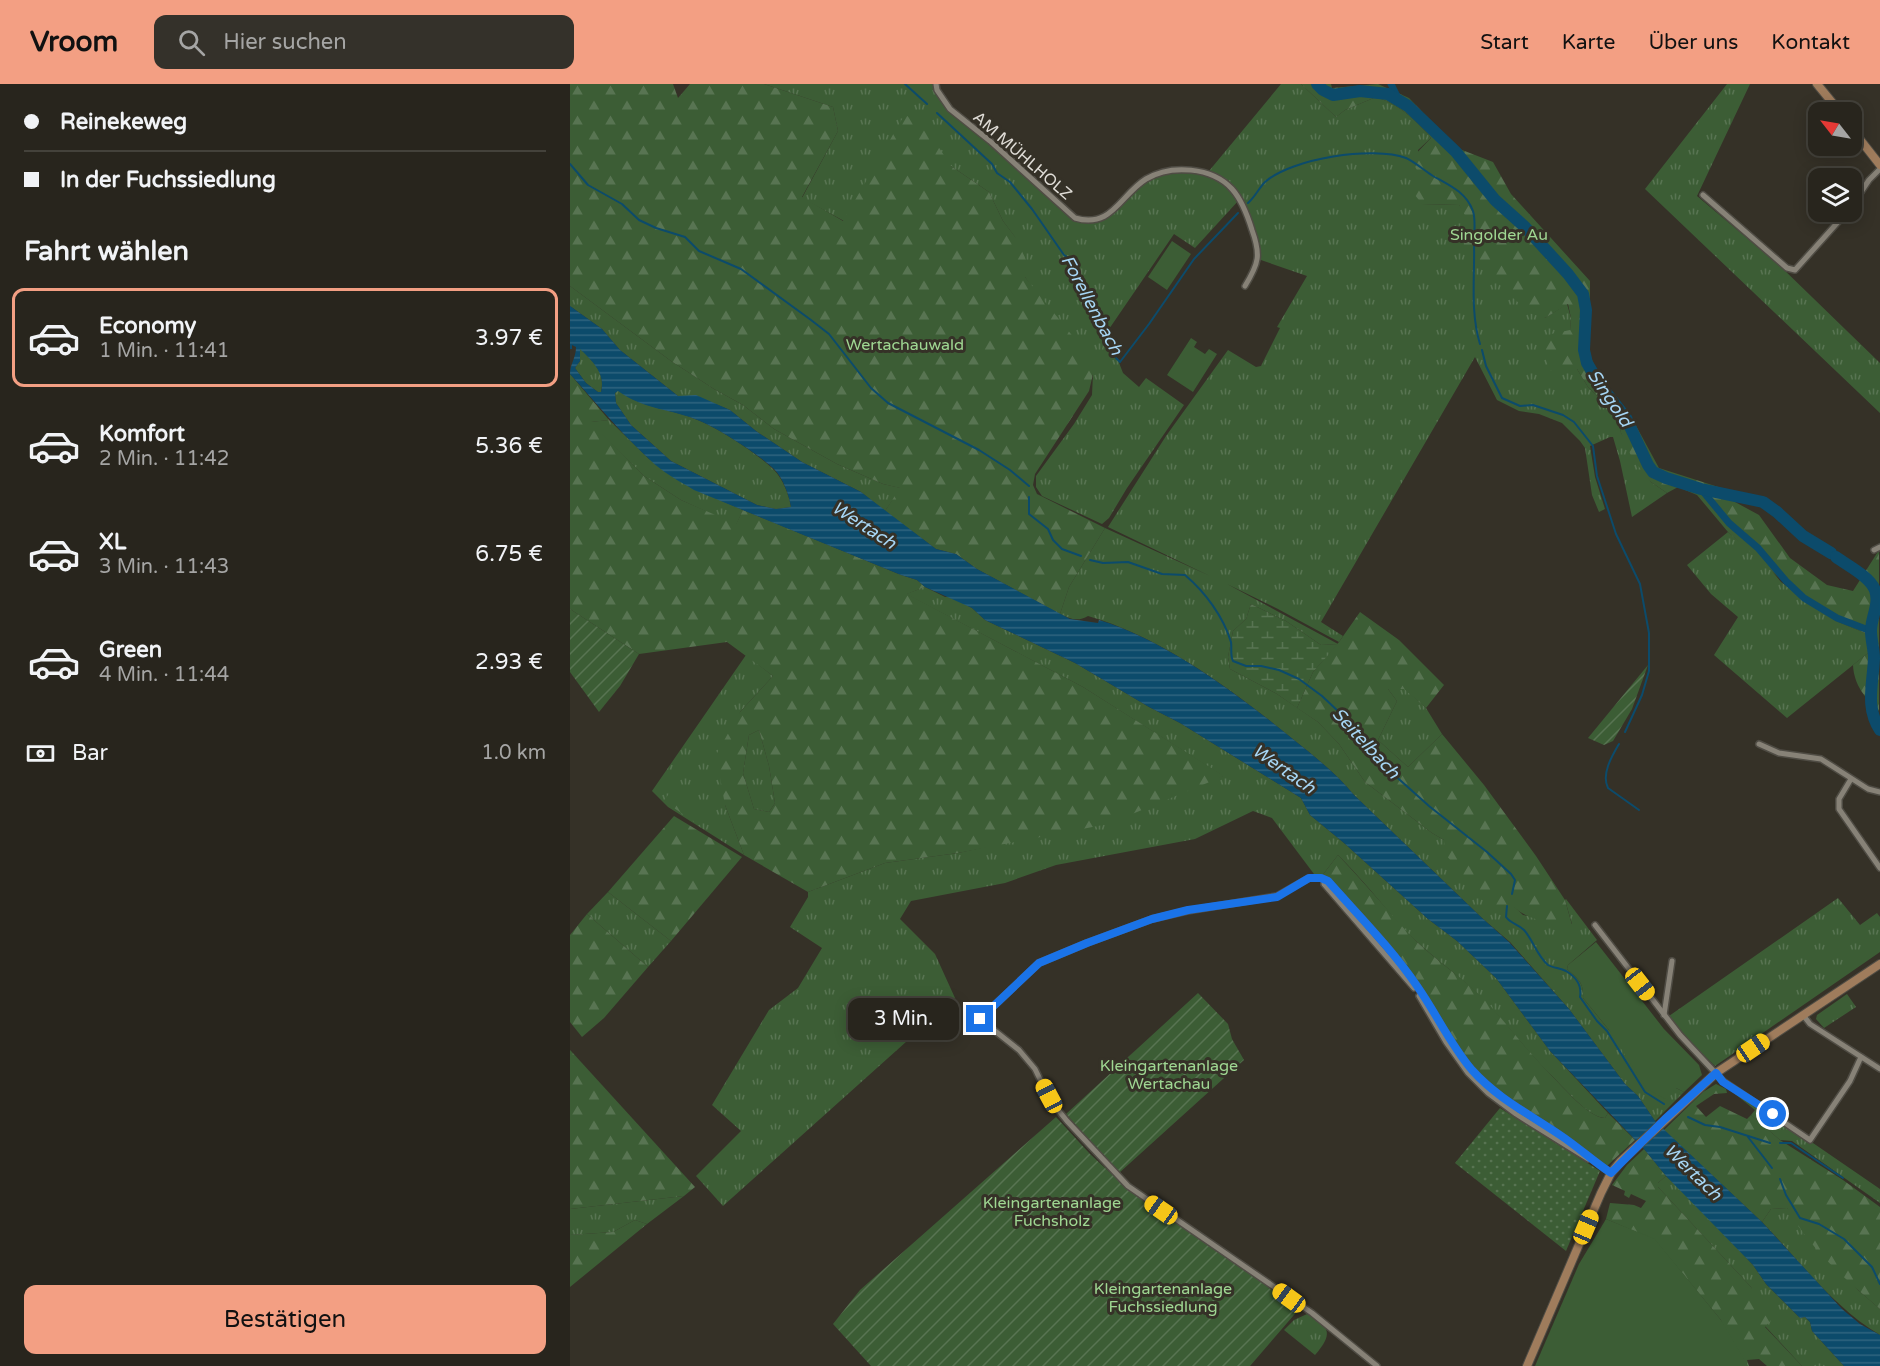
<!DOCTYPE html>
<html lang="de">
<meta charset="utf-8">
<style>
body{margin:0;font-family:"Varela Round",sans-serif;background:#34312a;color:#f1f3f6;height:100vh;display:flex;flex-direction:column;font-size:22px;white-space:nowrap}
*{box-sizing:border-box;margin:0}
p{font-size:20px;color:#a5a5a4}
.icon{flex:none;width:33px;height:33px;fill:none;stroke:currentColor;stroke-width:2;stroke-linecap:round;stroke-linejoin:round}
.map{position:relative;flex:1;overflow:hidden}
.side{display:flex;flex-direction:column;background:#28251d;width:570px}
.side>*{flex:none}
.hud{display:grid;align-content:center;height:132px;padding:0 24px;background:#28251d}
.needle{width:39px;rotate:301deg}
.buttons{position:absolute;left:1238px;top:18px;display:grid;gap:12px}
.buttons a{display:grid;place-items:center;width:54px;height:54px;border-radius:12px;background:#28251d;box-shadow:0 3px 15px #0003,0 0 0 2px #44423b;font-size:30px}
.end{position:absolute;width:27px;height:27px;margin:-14px;border:8px solid #1a73e8;background:#fff;box-shadow:0 0 0 3px #fff}
.from{border-radius:50%}
.bubble{position:absolute;height:42px;border-radius:12px;background:#28251d;box-shadow:0 3px 15px #0003,0 0 0 2px #44423b;font-size:20px;font-weight:600;line-height:42px;text-align:center}
.car{position:absolute;width:18px;height:36px;margin:-18px -9px;border-radius:8px;box-shadow:0 0 4px 2px #0007;background:linear-gradient(#f5c518 24%,#345 0 40%,#f5c518 0 76%,#345 0 86%,#f5c518 0)}
.hud b{display:flex;align-items:center;gap:21px;height:57px;font-size:22px}
.hud b+b{border-top:2px solid #44423b}
.hud i{width:15px;height:15px;background:#f1f3f6}
ul{padding:0;list-style:none}
li{display:flex;align-items:center;gap:18px;height:99px;margin:0 12px 9px;padding:0 12px;border:3px solid transparent;border-radius:12px}
li div{flex:1}
li b{display:block;font-size:22px}
li em{font-style:normal;font-weight:600}
li.current{border-color:#f39f83}
li>.icon{width:54px;height:54px;stroke-width:1.5}
h2{padding:0 24px;font-size:27px;line-height:72px}
.pay{display:flex;align-items:center;gap:15px;height:66px;padding:0 24px;font-size:22px}
.pay p{margin-inline-start:auto}
.action{display:flex;gap:12px;margin-top:auto;padding:12px 24px}
.action a{flex:1;height:69px;border-radius:12px;background:#f39f83;color:#111;font-size:24px;font-weight:600;line-height:69px;text-align:center}
header{display:flex;align-items:center;gap:36px;box-sizing:border-box;height:84px;padding:0 30px;background:#f39f83;color:#111}
header strong{font-size:28px}
nav{display:flex;gap:33px;margin-inline-start:auto;font-size:21px}
.search{width:420px;height:54px;background:#34312a;display:flex;align-items:center;gap:15px;box-sizing:border-box;padding:0 21px;border-radius:12px;color:#a5a5a4;font-size:22px}
main{display:flex;flex:1;min-height:0}
.map>svg:first-child{display:block}
.grass{fill:url(#grass-tufts)}
.forest{fill:url(#forest-firs);fill-rule:evenodd}
.wetland{fill:url(#wetland-marsh)}
.park{fill:url(#park-dots)}
.garden{fill:url(#garden-furrows)}
.pitch{fill:#3c5d35}
.water{fill:url(#water-rules);fill-rule:evenodd}
.lines{fill:none;stroke-linecap:round;stroke-linejoin:round}
.stream{stroke:#0c4b6b;stroke-width:2}
.canal{stroke:#0c4b6b;stroke-width:7}
.river{stroke:#0c4b6b;stroke-width:12}
.street-casing{stroke:#4f4c44;stroke-width:8}
.secondary-casing{stroke:#4f4c44;stroke-width:10}
.street{stroke:#878277;stroke-width:5}
.secondary{stroke:#9f7c5c;stroke-width:8}
.route{stroke:#1a73e8;stroke-width:8}
.labels{text-anchor:middle;stroke-width:6;stroke-linejoin:round;paint-order:stroke}
.street-label{font-size:16px;fill:#e0ddd7;stroke:#353127}
.park-label{font-size:16px;fill:#9fd792;stroke:#353127}
.water-label{font-size:18px;font-style:italic;fill:#a6d6f5;stroke:#353127}
</style>
<header>
<strong>Vroom</strong>
<div class="search"><svg class="icon" aria-label="search" viewBox="0 0 24 24"><circle cx="10" cy="10" r="6"/><path d="M15 15l6 6"/></svg>Hier suchen</div>
<nav><a>Start</a><a>Karte</a><a>Über uns</a><a>Kontakt</a></nav>
</header>
<main>
<section class="side">
<div class="hud">
<b><i class="from"></i>Reinekeweg</b>
<b><i></i>In der Fuchssiedlung</b>
</div>
<h2>Fahrt wählen</h2>
<ul>
<li class="current"><svg class="icon" aria-label="car" viewBox="0 0 24 24"><path d="M5 17H2v-5l4-1 3-4h7l3 4 3 1v5h-3M9 17h6M6 11h13"/><circle cx="7" cy="17" r="2"/><circle cx="17" cy="17" r="2"/></svg><div><b>Economy</b><p>1 Min. · 11:41</p></div><em>3.97 €</em></li>
<li><svg class="icon" aria-label="car" viewBox="0 0 24 24"><path d="M5 17H2v-5l4-1 3-4h7l3 4 3 1v5h-3M9 17h6M6 11h13"/><circle cx="7" cy="17" r="2"/><circle cx="17" cy="17" r="2"/></svg><div><b>Komfort</b><p>2 Min. · 11:42</p></div><em>5.36 €</em></li>
<li><svg class="icon" aria-label="car" viewBox="0 0 24 24"><path d="M5 17H2v-5l4-1 3-4h7l3 4 3 1v5h-3M9 17h6M6 11h13"/><circle cx="7" cy="17" r="2"/><circle cx="17" cy="17" r="2"/></svg><div><b>XL</b><p>3 Min. · 11:43</p></div><em>6.75 €</em></li>
<li><svg class="icon" aria-label="car" viewBox="0 0 24 24"><path d="M5 17H2v-5l4-1 3-4h7l3 4 3 1v5h-3M9 17h6M6 11h13"/><circle cx="7" cy="17" r="2"/><circle cx="17" cy="17" r="2"/></svg><div><b>Green</b><p>4 Min. · 11:44</p></div><em>2.93 €</em></li>
</ul>
<div class="pay"><svg class="icon" aria-label="cash" viewBox="0 0 24 24"><path d="M3 7h18v10H3z"/><circle cx="12" cy="12" r="2"/></svg>Bar<p>1.0 km</p></div>
<div class="action"><a>Bestätigen</a></div>
</section>
<div class="map">
<svg width="1310" height="1282" viewBox="0 0 1310 1282">
<defs>
<pattern id="grass-tufts" width="24" height="20" patternUnits="userSpaceOnUse" patternTransform="scale(1.5)"><rect width="24" height="20" fill="#3c5d35"/><path d="M3 7l-1-3M5 7V3M7 7l1-3M15 17l-1-3M17 17v-4M19 17l1-3" fill="none" stroke="#587452"/></pattern>
<pattern id="forest-firs" width="22" height="20" patternUnits="userSpaceOnUse" patternTransform="scale(1.5)"><rect width="22" height="20" fill="#3c5d35"/><path d="M5 1l3.5 6h-7zM16 11l3.5 6h-7z" fill="#587452"/></pattern>
<pattern id="wetland-marsh" width="20" height="14" patternUnits="userSpaceOnUse" patternTransform="scale(1.5)"><rect width="20" height="14" fill="#3c5d35"/><path d="M1 5h8M5 5V1M11 12h8M15 12V8" fill="none" stroke="#587452"/></pattern>
<pattern id="park-dots" width="8" height="8" patternUnits="userSpaceOnUse" patternTransform="scale(1.5)"><rect width="8" height="8" fill="#3c5d35"/><path d="M2 2h.1M6 6h.1" fill="none" stroke="#587452" stroke-width="1.8" stroke-linecap="round"/></pattern>
<pattern id="garden-furrows" width="10" height="10" patternUnits="userSpaceOnUse" patternTransform="scale(1.5)"><rect width="10" height="10" fill="#3c5d35"/><path d="M-1 1l2-2M0 10L10 0M9 11l2-2" fill="none" stroke="#587452"/></pattern>
<pattern id="water-rules" width="6" height="5" patternUnits="userSpaceOnUse" patternTransform="scale(1.5)"><rect width="6" height="5" fill="#0c4b6b"/><path d="M0 2.5h6" fill="none" stroke="#2f647f"/></pattern>
</defs>
<rect width="100%" height="100%" fill="#353127"/>
<g class="grass">
<path d="M194 0H365C379 35 394 37 420 60 446 83 471 106 496 130 535 159 550 111 577 96 596 86 617 86 637 92L639 87 711 0H731L766 33 775 26 806 13C830 21 845 35 861 54L848 66 852 120 889 121 975 234 997 220 1001 234 1000 247 1007 285 1018 303 1049 334 1051 349 1081 398 1097 409 1062 433 1050 377 1043 353H1040L1020 362 1025 393 1035 425 1029 428 1022 411 1015 364 1010 357 992 339 969 330 949 327 927 316 905 273 751 538 773 552 769 558 708 525 657 500 768 560 751 561 716 537 681 520 676 535 663 547 658 573 660 585 707 610 748 638 769 660 795 698 862 749 874 756 953 831 1002 840 995 816 996 815 1027 856 998 881 997 885C1008 895 1014 898 1013 914L1039 946 1106 1004 1114 1008 1085 1037 1068 1012 1055 1000 999 925 940 858 912 834 784 711C767 690 745 673 724 656 664 607 592 553 518 532 508 538 500 535 490 530L499 503 535 444 640 492 538 443 596 352 658 266 686 283 691 282 710 244 707 243 737 192 688 175 687 162 669 116 625 164 604 150 537 248 553 289 569 303 576 294 614 321 557 404 539 434 532 440 472 412 466 403V392L504 340 522 311 523 290 455 193 445 153 433 137 419 108 381 82 274 137 232 114 268 47 263 23Z"/>
<polygon points="1157,0 1180,0 1127,112 1209,181 1310,279 1310,329 1075,105"/>
<polygon points="0,202 101,277 144,305 173,321 204,345 267,380 313,400 331,404 315,427 291,408 232,378 186,347 160,326 126,312 108,312 50,266 32,245 0,222"/>
<path d="M10 264C22 277 36 288 31 308H28L16 299 5 284 10 277Z"/>
<path d="M48 306C72 325 104 325 130 337 151 346 188 370 204 386 213 395 219 411 221 423L206 425 187 421 101 377 61 341 46 319 45 309Z"/>
<polygon points="39,336 79,375 152,417 173,426 166,441 111,416 74,392 20,338"/>
<polygon points="1158,448 1196,480 1211,498 1266,537 1300,551 1303,565 1217,634 1144,571 1168,533 1141,510 1117,481"/>
<path d="M355 503 375 513H381L402 524 415 536 505 579 579 623 610 639 731 714 740 731 774 759 858 835 887 857 926 894 980 967 1038 1029 1035 1034C1018 1034 991 1000 979 989 956 966 937 940 915 917 888 889 855 869 829 840 809 816 790 793 768 771L751 793 744 790 702 734 683 727 625 755 486 781 435 799 341 817 330 835 365 870 385 914 153 1122 126 1092 171 1047 142 1021 199 926 228 904 252 864 220 843 238 813V808L315 779 388 769 439 758 653 692 513 603 336 510Z"/>
<polygon points="176,571 203,592 170,628 155,721 174,771 98,723 82,707"/>
<polygon points="834,604 856,624 872,650 838,683 808,656 827,617 818,605"/>
<polygon points="189,646 199,682 205,719 199,728 184,725 173,689 179,651"/>
<polygon points="38,808 101,857 78,883 17,830"/>
<polygon points="1268,814 1290,841 1307,829 1310,833 1310,868 1145,982 1124,962 1099,932"/>
<polygon points="1277,910 1286,923 1254,944 1246,935 1247,931"/>
<polygon points="1167,1007 1310,1105 1310,1119 1222,1057 1210,1056 1181,1031 1185,1026 1165,1010"/>
<polygon points="1096,1092 1128,1122 1183,1181 1196,1200 1230,1234 1235,1233 1240,1238 1242,1247 1274,1282 1232,1282 1195,1242 1181,1203 1088,1103 1088,1099"/>
<polygon points="114,1112 77,1140 65,1136 43,1148 0,1151 0,1125"/>
<path d="M1217 1124 1288 1206 1310 1225V1251C1263 1223 1230 1177 1192 1138L1201 1125Z"/>
<path d="M737 1230C762 1243 762 1251 745 1271L714 1246 724 1236Z"/>
</g>
<g class="forest">
<polygon points="0,0 103,0 108,14 120,0 194,0 263,23 268,47 232,113 273,137 335,30 362,53 381,82 419,108 433,137 446,154 460,185 455,193 521,275 523,290 519,307 465,390 463,401 467,410 535,444 499,503 490,530 407,485 386,470 366,465 315,427 330,404 313,400 267,380 204,345 173,321 144,305 101,277 0,202"/>
<path d="M731 0H761L762 4 808 0 839 14 887 64 923 78 941 110 1020 197V271L1030 295 1064 338 1089 384 1167 409 1165 418 1189 431 1220 474 1257 501 1283 507 1309 466V627C1295 614 1284 601 1283 581L1303 565 1300 551 1266 537 1234 516 1158 448 1127 411 1108 403 1097 409 1081 398 1062 374 1051 349 1049 334 1018 303 1007 285 979 287 975 265 981 250 1000 246 1001 234 998 220 975 234 959 229 901 173 886 147 896 133 889 121 852 120 841 106 849 90 841 75 861 54C845 35 830 21 806 13L775 26 766 33Z"/>
<path d="M0 290 39 336 21 338 74 392 111 416 166 440 173 426 331 491 347 496 355 503 337 510 513 603 654 692 538 740 388 769 315 779 238 808 174 771 155 721 146 671 170 628 203 592 157 558 69 570 0 525ZM189 646 199 682 205 719 199 728 184 725 173 689 179 651Z"/>
<path d="M790 528 829 556 874 601 856 624 834 605H818L827 617 808 656 838 683 872 650 914 701 966 772 995 816 1002 841C981 838 960 838 944 823L934 826 917 818 875 770 874 756 862 749 795 698 769 660 748 638 727 624 743 588 769 558Z"/>
<polygon points="100,708 116,719 130,733 127,740 94,717"/>
<polygon points="104,732 172,773 101,857 38,808"/>
<path d="M768 771C789 793 809 816 829 839 854 869 888 889 915 916 938 941 958 968 982 992 993 1003 1019 1034 1035 1034L1038 1029 1065 1056 1037 1082 930 1011 902 984 827 874 751 793Z"/>
<polygon points="17,830 78,883 34,934 12,953 0,938 0,851"/>
<polygon points="0,966 1,967 125,1103 114,1112 0,1125"/>
<path d="M1146 1000 1156 1005 1157 1009 1144 1010 1126 1022 1136 1033 1150 1022 1177 1035 1181 1031 1210 1056 1273 1096 1310 1123V1225C1275 1195 1240 1165 1217 1124L1201 1125 1192 1138 1094 1046 1133 1008Z"/>
<polygon points="1074,1065 1096,1092 1088,1099 1088,1103 1181,1203 1201,1236 1195,1243 1232,1282 1197,1282 1189,1275 1177,1276 1179,1282 1161,1282 1151,1236 1085,1156 1036,1135 1040,1119 1064,1121 1071,1124 1076,1117 1061,1110 1059,1114 1054,1111 1055,1107 1042,1101 1057,1081"/>
<polygon points="65,1136 77,1140 0,1203 0,1151 43,1148"/>
</g>
<polygon class="wetland" points="681,520 716,537 751,561 768,560 743,588 727,624 707,610 660,585 658,573 663,547 676,535"/>
<polygon class="park" points="930,1024 1030,1087 996,1167 885,1079"/>
<g class="garden">
<polygon points="0,525 69,570 50,602 29,628 0,588"/>
<polygon points="1078,581 1062,625 1043,657 1034,661 1018,654"/>
<polygon points="628,909 658,940 662,955 674,976 549,1089 496,1030"/>
<polygon points="486,1033 520,1070 561,1108 730,1224 680,1282 301,1282 263,1240 290,1206"/>
</g>
<g class="pitch">
<polygon points="602,157 621,170 597,206 578,193"/>
<polygon points="621,254 627,258 624,263 635,270 639,265 647,270 623,308 597,291"/>
<path d="M1026 858 1094 945 1129 981 1132 991 1114 1008 1106 1004 1097 1016 1077 1005 1039 946 1013 914C1014 898 1008 895 997 885L998 881Z"/>
<polygon points="1036,1135 1085,1155 1151,1236 1178,1282 965,1282 1009,1180"/>
</g>
<path class="water" d="M0 222 32 245 50 266 108 312 126 311 160 326 186 347 232 378 291 408 366 465 386 470 407 485 500 535 528 539 529 536C596 556 670 612 724 656 745 673 767 690 784 711L912 834 939 858 999 925 1055 1000 1068 1012 1085 1037 1192 1138 1272 1225 1290 1240 1310 1251V1282H1274L1242 1247 1240 1238 1235 1233 1230 1234 1196 1200 1183 1181 1096 1092 1074 1065 980 967 926 894 887 857 858 835 774 759 740 731 731 714 610 639 579 623 505 579 415 536 402 524 355 503 347 496 331 491 124 406C109 397 92 388 79 375 50 348 26 319 0 290 0 280 6 274 6 263L2 261V265H0ZM10 265C22 277 36 289 31 308H28L16 299 5 284 10 277ZM48 307C74 326 103 325 130 337 151 346 188 370 204 385 213 394 219 411 221 423L206 425 187 421 101 377 61 341 46 319 45 309Z"/>
<g class="lines">
<g class="stream">
<polyline points="335,0 357,20"/>
<polyline points="367,29 422,80 427,89 440,98 462,125 494,171 500,175 505,194 546,274 550,278 579,240 624,175 668,129"/>
<polyline points="0,80 18,101 52,120 69,136 86,144 115,153 129,167 171,185 241,236 259,250 301,304 318,319 409,366 440,386 459,402"/>
<path d="M678 119C685 113 689 104 695 98 722 74 803 62 836 74 845 78 855 87 863 92 879 101 896 108 903 127 906 137 904 149 904 159 905 192 900 228 910 260"/>
<polyline points="912,266 916,282 932,314 950,322 963,321 993,331 1004,338 1023,362 1027,392 1046,450 1070,500 1079,549 1079,587 1072,611 1055,648"/>
<polyline points="459,413 459,430 478,445 483,456 492,465 511,472"/>
<path d="M520 476 533 479 558 478 592 490 615 491C635 508 653 532 661 558 662 565 660 571 663 577L676 582H691L709 586 729 595 752 612 787 645 812 680 859 722 917 768 941 790 945 796 942 810"/>
<path d="M1049 660C1042 672 1031 690 1038 704L1069 726"/>
<path d="M937 822 936 833C941 840 948 840 954 846 963 856 967 872 978 881 983 884 990 884 996 887 1006 893 1012 902 1010 913L1027 937 1037 947 1075 1008 1094 1020"/>
<polyline points="1118,1033 1135,1041 1150,1043 1200,1059"/>
<polyline points="1178,1053 1202,1084"/>
<polyline points="1210,1059 1221,1059 1273,1094"/>
<polyline points="1210,1095 1216,1111 1230,1134 1249,1140 1274,1155 1302,1183 1310,1200"/>
</g>
<g class="canal">
<polyline points="821,0 829,16"/>
<polyline points="1131,405 1159,439 1188,464 1216,497 1234,514 1267,534 1301,547"/>
</g>
<g class="river">
<polyline points="747,0 753,6 763,11 790,7 818,10 838,22 886,68 925,116 955,143 998,190 1013,210 1016,226 1014,266 1017,279 1030,301 1056,334 1078,381 1083,388 1096,394 1131,405 1193,418 1207,428 1233,452 1261,469"/>
<path d="M1266 473C1278 482 1299 492 1305 506 1310 520 1301 533 1301 547 1301 556 1304 565 1304 574 1303 600 1295 623 1310 646"/>
</g>
<g class="street-casing">
<g id="street">
<path d="M366 0 367 6 380 25 420 57 505 134C542 145 550 111 576 95 601 80 642 83 662 105 671 115 678 133 682 146 691 171 689 179 675 202"/>
<polyline points="1133,111 1217,184 1225,186 1277,128"/>
<polyline points="1281,123 1299,96 1310,85"/>
<polyline points="1304,466 1310,463"/>
<polyline points="1189,660 1209,669 1251,675 1298,705 1310,708"/>
<polyline points="1281,695 1269,715 1269,725 1310,784"/>
<polyline points="754,797 754,800 844,904"/>
<polyline points="1025,841 1110,951 1153,997 1240,1056 1280,997 1291,973"/>
<polyline points="849,912 876,958 898,989 918,1009 946,1030 1018,1075"/>
<polyline points="1094,931 1102,877"/>
<polyline points="1233,931 1240,940 1310,985"/>
<path d="M807 1282 742 1229 558 1102 497 1037 480 1016 465 985 449 966 410 935 469 879 517 859 582 835 617 827 707 812 739 794H751L758 797C788 831 821 864 847 902 866 929 880 960 902 986 927 1014 959 1030 990 1051 1008 1063 1023 1077 1041 1089"/>
</g>
</g>
<g class="secondary-casing">
<g id="secondary">
<polyline points="1247,0 1270,28"/>
<polyline points="1281,44 1310,81"/>
<polyline points="957,1282 1031,1109 1041,1089 1050,1078 1146,989 1310,880"/>
</g>
</g>
<use href="#street" class="street"/>
<use href="#secondary" class="secondary"/>
</g>
<g class="lines">
<path class="route" d="M410 935 469 879 517 859 582 835 618 826 707 813 739 794H751L758 797C788 831 821 864 847 902 866 929 880 960 902 986 927 1014 959 1030 990 1051 1008 1063 1023 1077 1041 1089L1095 1035 1146 989 1153 998 1203 1030"/>
</g>
<g class="labels">
<g class="street-label">
<text transform="translate(453 71) rotate(41)" y="6">AM MÜHLHOLZ</text>
</g>
<g class="park-label">
<text x="929" y="156">Singolder Au</text>
<text x="335" y="266">Wertachauwald</text>
<text x="599" y="987">Kleingartenanlage<tspan x="599" dy="18">Wertachau</tspan></text>
<text x="482" y="1124">Kleingartenanlage<tspan x="482" dy="18">Fuchsholz</tspan></text>
<text x="593" y="1210">Kleingartenanlage<tspan x="593" dy="18">Fuchssiedlung</tspan></text>
</g>
<g class="water-label">
<text transform="translate(522 221) rotate(62)" y="6">Forellenbach</text>
<text transform="translate(1040 314) rotate(56)" y="6">Singold</text>
<text transform="translate(294 441) rotate(33)" y="6">Wertach</text>
<text transform="translate(796 659) rotate(47)" y="6">Seitelbach</text>
<text transform="translate(714 685) rotate(35)" y="6">Wertach</text>
<text transform="translate(1123 1088) rotate(44)" y="6">Wertach</text>
</g>
</g>
</svg>
<div class="buttons">
<a><svg class="needle" viewBox="-14 -14 28 28"><path d="M0-13l5 13h-10z" fill="#e53935"/><path d="M0 13l5-13h-10z" fill="#a5a5a4"/></svg></a>
<a><svg class="icon" aria-label="layers" viewBox="0 0 24 24"><path d="M12 4l9 5-9 5-9-5zM3 14l9 5 9-5"/></svg></a>
</div>
<i class="end from" style="left:1203px;top:1030px"></i>
<i class="end" style="left:410px;top:935px"></i>
<div class="bubble" style="left:278px;top:914px;width:111px">3 Min.</div>
<i class="car" style="left:1070px;top:900px;rotate:142deg"></i>
<i class="car" style="left:1183px;top:964px;rotate:56deg"></i>
<i class="car" style="left:479px;top:1012px;rotate:332deg"></i>
<i class="car" style="left:591px;top:1126px;rotate:305deg"></i>
<i class="car" style="left:1016px;top:1143px;rotate:23deg"></i>
<i class="car" style="left:719px;top:1214px;rotate:306deg"></i>
</div>
</main>
